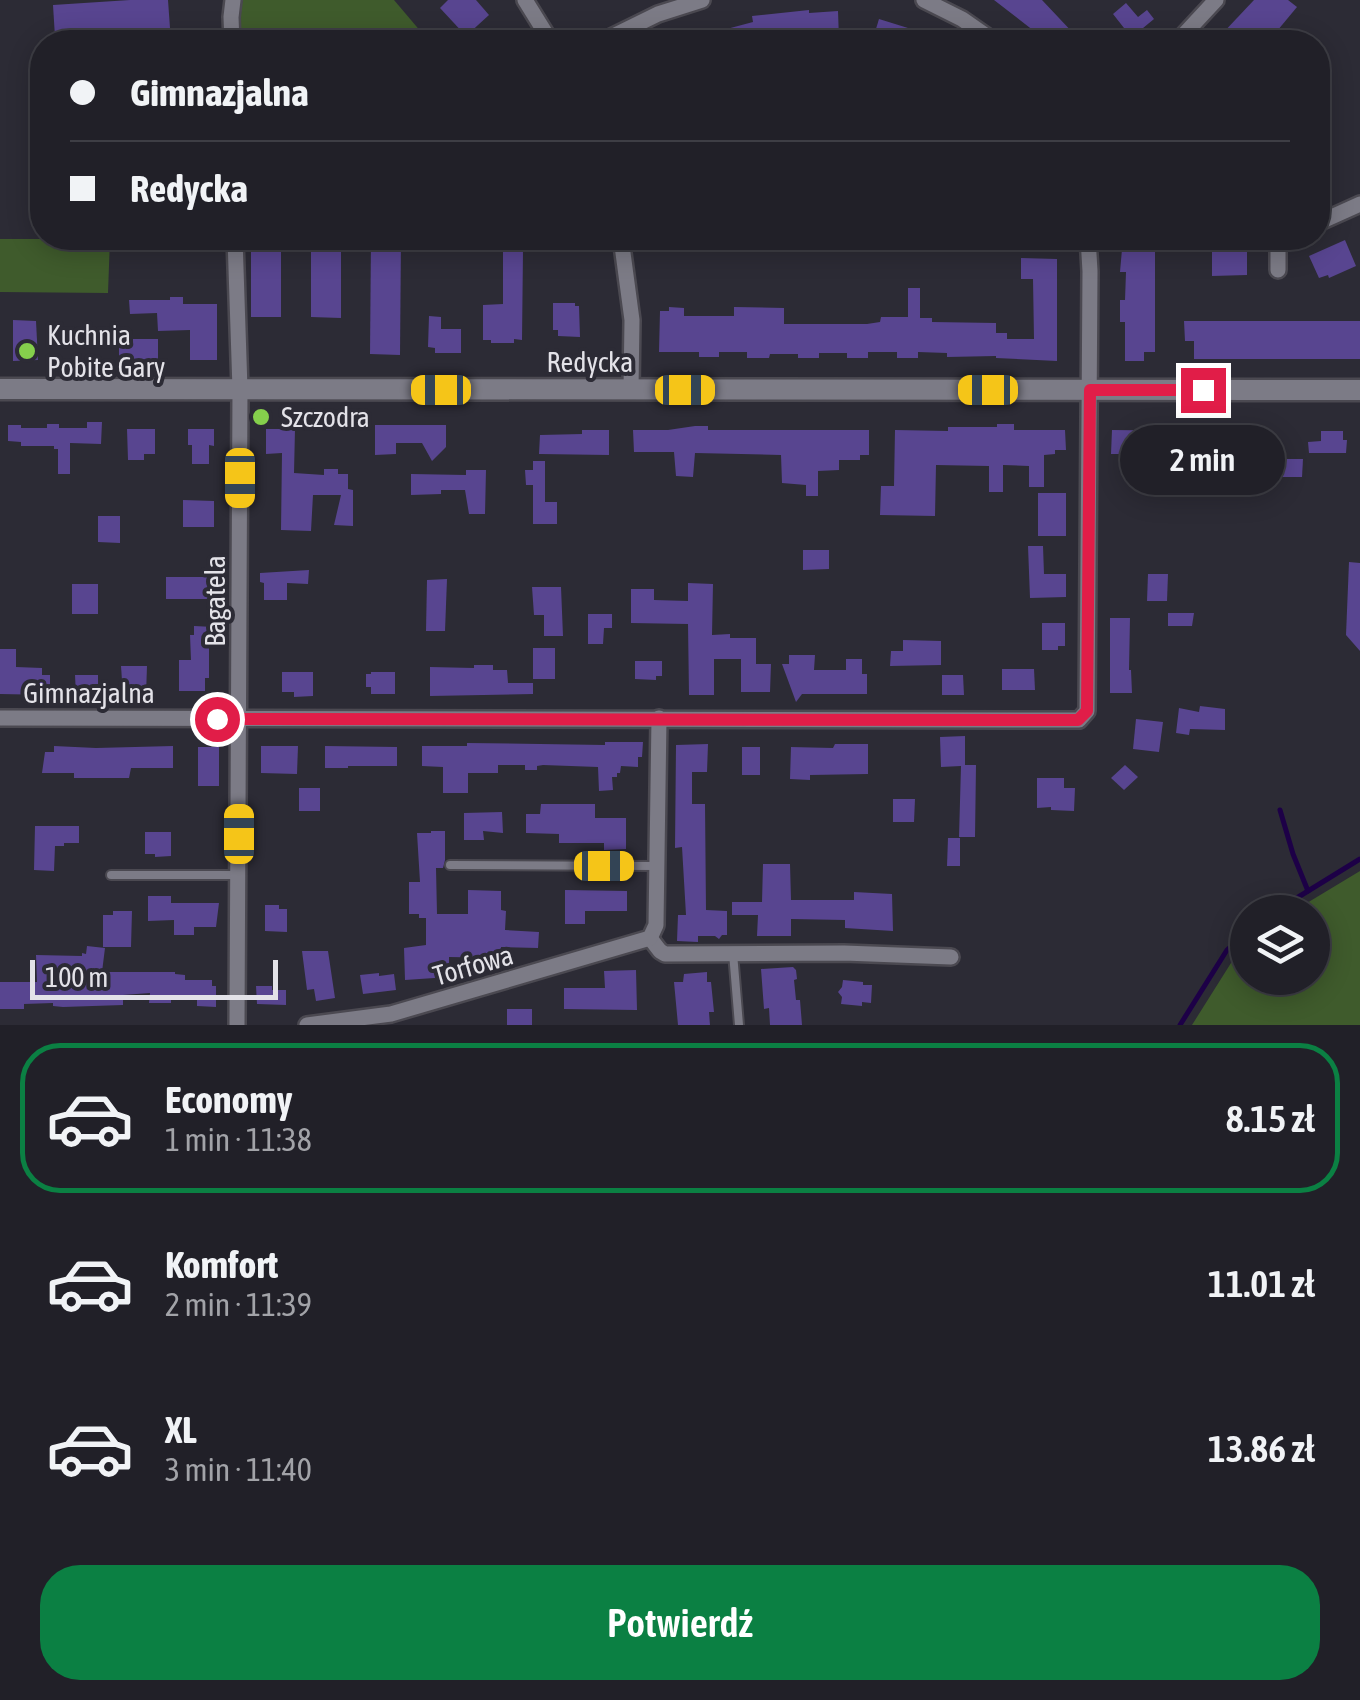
<!DOCTYPE html>
<html lang="pl">
<meta charset="utf-8">
<style>
body{margin:0;font-family:"Asap Condensed",sans-serif;background:#292830;color:#f1f3f6;height:100vh;display:flex;flex-direction:column;font-size:38px;white-space:nowrap}
*{box-sizing:border-box;margin:0}
p{font-size:32px;color:#a2a3a8}
.icon{flex:none;width:55px;height:55px;fill:none;stroke:currentColor;stroke-width:2;stroke-linecap:round;stroke-linejoin:round}
.map{position:relative;height:1025px;overflow:hidden}
.panel{display:flex;flex-direction:column;background:#212028;flex:1}
.panel>*{flex:none}
.banner{position:absolute;left:30px;top:30px;width:1300px;height:220px;border-radius:40px;box-shadow:0 5px 25px #0003,0 0 0 2px #3e3e45;display:grid;align-content:center;height:220px;padding:0 40px;background:#212028}
.controls{position:absolute;left:1230px;top:895px;display:grid;gap:20px}
.controls a{display:grid;place-items:center;width:100px;height:100px;border-radius:50%;background:#212028;box-shadow:0 5px 25px #0003,0 0 0 2px #3e3e45;font-size:50px}
.scale{position:absolute;left:30px;bottom:25px;width:248px;box-sizing:border-box;padding-left:10px;border:5px solid #e3e2e8;border-top:0;font-size:28px;line-height:35px;white-space:nowrap;color:#e3e2e8;-webkit-text-stroke:8px #2c2b35;paint-order:stroke}
.end{position:absolute;width:45px;height:45px;margin:-22px;border:12px solid #e11d48;background:#fff;box-shadow:0 0 0 5px #fff}
.from{border-radius:50%}
.bubble{position:absolute;height:70px;border-radius:35px;background:#212028;box-shadow:0 5px 25px #0003,0 0 0 2px #3e3e45;font-size:32px;font-weight:600;line-height:70px;text-align:center}
.car{position:absolute;width:30px;height:60px;margin:-30px -15px;border-radius:12px;box-shadow:0 0 8px 2px #0007;background:linear-gradient(#f5c518 24%,#345 0 40%,#f5c518 0 76%,#345 0 86%,#f5c518 0)}
.banner b{display:flex;align-items:center;gap:35px;height:95px;font-size:38px}
.banner b+b{border-top:2px solid #3e3e45}
.banner i{width:25px;height:25px;background:#f1f3f6}
ul{padding:18px 0 0;list-style:none}
li{display:flex;align-items:center;gap:30px;height:150px;margin:0 20px 15px;padding:0 20px;border:5px solid transparent;border-radius:40px}
li div{flex:1}
li b{display:block;font-size:38px}
li em{font-style:normal;font-weight:600}
li.current{border-color:#0b8043}
li>.icon{width:90px;height:90px;stroke-width:1.5}
.action{display:flex;gap:20px;margin-top:auto;padding:20px 40px}
.action a{flex:1;height:115px;border-radius:40px;background:#0b8043;color:#fff;font-size:40px;font-weight:600;line-height:115px;text-align:center}
.map>svg:first-child{display:block}
.green{fill:#3f5b2c}
.lines{fill:none;stroke-linecap:round;stroke-linejoin:round}
.stream{stroke:#1d0047;stroke-width:5}
.building{fill:#584590}
.service-casing{stroke:#4b4951;stroke-width:12}
.minor-casing{stroke:#4b4951;stroke-width:20}
.tertiary-casing{stroke:#4b4951;stroke-width:25}
.service{stroke:#7c7b86;stroke-width:8}
.minor{stroke:#7c7b86;stroke-width:15}
.tertiary{stroke:#7c7b86;stroke-width:20}
.route{stroke:#e11d48;stroke-width:12}
.poi-dot{fill:#85cf4c;stroke:#2c2b35;stroke-width:4}
.labels{text-anchor:middle;stroke-width:8;stroke-linejoin:round;paint-order:stroke}
.poi-label{font-size:28px;fill:#e3e2e8;stroke:#2c2b35;text-anchor:start}
.street-label{font-size:28px;fill:#e3e2e8;stroke:#2c2b35}
</style>
<div class="map">
<svg width="1360" height="1025" viewBox="0 0 1360 1025">
<rect width="100%" height="100%" fill="#2c2b35"/>
<g class="green">
<polygon points="243,0 394,0 422,33 422,42 239,42 239,13"/>
<polygon points="0,239 110,239 108,293 0,292 0,376"/>
<polygon points="1360,871 1360,1025 1192,1025 1231,963 1247,944 1248,978 1312,978 1312,912 1292,912"/>
</g>
<g class="lines">
<g class="stream">
<polyline points="1280,810 1293,854 1308,891"/>
<polyline points="1274,912 1360,859"/>
<polyline points="1180,1025 1227,950 1248,931"/>
</g>
</g>
<g class="building">
<polygon points="130,0 168,0 171,42 124,42 123,32 55,37 53,5"/>
<polygon points="448,0 476,0 489,15 466,36 440,8"/>
<polygon points="994,0 1042,0 1075,35 1067,42 1040,42 1031,33 1034,31"/>
<polygon points="1254,0 1288,0 1297,7 1268,42 1229,42 1221,35"/>
<polygon points="1126,3 1138,17 1147,10 1154,19 1126,42 1105,42 1124,28 1113,14"/>
<polygon points="809,10 809,13 838,11 839,39 812,40 812,42 689,42 689,39 753,22 752,16"/>
<polygon points="879,19 908,28 904,42 872,42"/>
<rect x="251" y="238" width="30" height="79"/>
<polygon points="311,238 341,238 341,318 311,317"/>
<polygon points="371,238 401,238 400,355 370,354"/>
<polygon points="1123,238 1155,238 1155,352 1144,352 1144,361 1125,361 1125,322 1120,322 1120,300 1125,300 1126,272 1120,272"/>
<polygon points="1345,240 1356,266 1329,278 1328,275 1319,278 1309,256"/>
<polygon points="1212,243 1247,244 1247,275 1212,276"/>
<polygon points="503,251 523,251 522,340 514,339 514,343 491,343 491,340 483,340 483,305 503,304"/>
<polygon points="1021,258 1057,259 1057,361 996,358 996,356 947,357 947,353 918,352 918,358 897,358 897,352 868,352 868,358 847,358 847,353 819,353 819,358 798,358 798,354 770,354 769,358 747,358 747,352 719,352 719,357 699,357 699,352 659,352 660,311 669,311 669,307 684,308 684,316 734,316 734,307 784,308 784,324 867,324 880,322 881,317 908,317 908,288 920,288 920,318 932,318 932,322 996,323 996,333 1007,333 1007,339 1034,339 1033,279 1021,279"/>
<polygon points="170,297 183,297 183,304 217,304 217,360 190,360 190,330 158,331 157,313 130,314 129,300 170,300"/>
<polygon points="553,303 575,303 575,306 579,306 580,337 558,336 558,330 553,330"/>
<polygon points="429,316 441,317 441,329 461,329 461,353 435,353 435,348 428,347"/>
<polygon points="13,320 36,321 38,360 13,361"/>
<polygon points="1184,321 1360,321 1360,359 1194,359 1194,341 1185,341"/>
<polygon points="131,339 158,339 158,360 119,358 119,341"/>
<polygon points="87,422 102,422 101,444 70,443 70,474 58,474 58,449 54,449 54,446 21,446 21,442 8,441 8,425 21,425 21,428 47,428 47,424 59,424 59,428 87,428"/>
<polygon points="997,424 1014,424 1014,430 1065,430 1066,450 1055,450 1055,454 1044,455 1044,487 1029,487 1029,466 1003,465 1003,492 989,492 989,466 936,465 935,516 880,515 881,486 894,486 895,430 948,431 948,427 997,427"/>
<polygon points="375,425 446,425 446,447 432,461 422,443 396,443 396,454 375,455"/>
<polygon points="695,426 708,426 708,430 869,430 869,455 860,455 860,460 839,460 839,470 818,471 818,496 806,496 806,485 782,483 781,455 695,453 693,477 676,476 674,452 634,452 633,430 668,430"/>
<polygon points="127,429 155,429 155,454 144,454 144,460 128,460"/>
<polygon points="188,429 214,429 214,446 209,445 209,464 192,464 192,445 188,445"/>
<polygon points="266,429 295,429 294,473 324,475 324,469 338,469 338,474 348,474 348,489 353,490 353,526 334,525 341,495 313,495 311,531 281,530 282,453 266,454"/>
<polygon points="582,430 609,430 609,455 539,454 540,435 582,434"/>
<polygon points="1112,430 1197,431 1197,454 1147,454 1147,460 1120,459 1121,454 1111,454"/>
<polygon points="1321,431 1343,431 1343,440 1347,440 1346,453 1309,453 1308,442 1321,441"/>
<polygon points="1244,432 1244,453 1222,453 1222,433"/>
<polygon points="1271,459 1303,459 1302,477 1271,477"/>
<polygon points="533,461 545,461 545,502 557,502 557,524 533,524 533,485 526,485 525,470 533,470"/>
<polygon points="466,470 486,470 485,514 469,514 465,490 441,490 441,494 411,495 411,474 466,475"/>
<rect x="1038" y="493" width="28" height="43"/>
<polygon points="183,500 214,501 214,527 183,527"/>
<polygon points="98,516 120,516 120,543 98,542"/>
<polygon points="1028,546 1043,546 1044,574 1066,574 1066,597 1030,598"/>
<polygon points="803,550 829,550 829,569 803,570"/>
<polygon points="1349,562 1360,563 1360,651 1346,635"/>
<polygon points="309,570 308,584 287,583 287,600 264,600 264,583 260,582 260,573"/>
<polygon points="1148,574 1168,574 1167,601 1147,601"/>
<rect x="166" y="577" width="48" height="22"/>
<polygon points="447,579 445,631 426,631 427,580"/>
<polygon points="688,583 713,584 712,635 730,634 730,638 756,638 756,664 771,664 770,692 741,692 741,659 714,659 714,695 689,695 688,624 631,623 631,589 654,589 654,600 688,601"/>
<rect x="72" y="584" width="26" height="30"/>
<polygon points="532,587 561,587 563,636 544,636 544,615 534,615"/>
<polygon points="1168,613 1194,613 1192,626 1168,626"/>
<polygon points="588,614 612,614 612,628 604,628 603,644 588,644"/>
<polygon points="1110,618 1130,618 1129,670 1131,670 1132,693 1110,693"/>
<polygon points="1042,623 1065,623 1065,646 1058,646 1058,650 1042,650"/>
<polygon points="194,626 214,627 214,648 209,648 209,678 205,678 205,691 179,691 179,660 191,660 190,635 194,635"/>
<polygon points="903,640 941,641 941,665 890,666 891,651 903,651"/>
<rect x="533" y="648" width="22" height="31"/>
<polygon points="0,649 16,649 16,667 42,668 42,675 50,675 50,695 0,694"/>
<polygon points="789,655 815,655 814,670 846,670 846,659 862,659 862,674 867,674 867,694 802,694 796,702 782,664 789,664"/>
<polygon points="635,661 662,661 662,676 656,676 656,680 635,679"/>
<polygon points="474,665 493,665 493,670 507,670 508,683 533,683 533,694 430,696 430,667 474,668"/>
<polygon points="121,666 147,666 146,695 123,695"/>
<polygon points="1002,669 1034,669 1035,690 1002,690"/>
<polygon points="282,672 313,672 313,696 294,697 294,692 282,692"/>
<polygon points="371,672 395,672 395,694 371,694 371,687 366,687 366,674 371,674"/>
<polygon points="75,675 98,675 98,695 76,695"/>
<polygon points="942,675 963,675 964,695 942,695"/>
<polygon points="1200,706 1225,709 1225,730 1190,729 1189,735 1176,733 1179,708 1199,712"/>
<polygon points="1136,719 1163,722 1159,752 1133,749"/>
<polygon points="965,736 965,765 976,765 975,837 959,837 961,766 941,767 940,737"/>
<polygon points="605,742 643,742 642,757 638,757 638,767 621,766 620,773 617,773 617,777 612,777 613,790 599,791 598,767 543,765 537,766 537,770 525,770 525,765 498,765 498,773 468,773 468,793 443,793 443,767 422,766 422,746 467,746 467,743 605,745"/>
<polygon points="708,744 707,772 692,772 692,804 705,804 706,910 727,911 727,935 722,935 719,939 715,936 698,936 698,942 677,941 678,915 686,915 682,847 675,848 676,745"/>
<polygon points="835,744 868,744 868,774 810,775 810,780 790,779 791,747 833,748"/>
<polygon points="54,746 96,748 173,746 173,768 131,768 129,778 74,778 74,773 42,773 45,752 54,752"/>
<polygon points="261,746 298,746 297,774 261,773"/>
<polygon points="325,746 397,747 397,766 348,766 348,768 325,768"/>
<rect x="198" y="747" width="21" height="39"/>
<rect x="742" y="747" width="18" height="28"/>
<polygon points="1125,765 1138,777 1124,790 1111,778"/>
<polygon points="1037,778 1064,778 1064,788 1075,788 1074,811 1051,810 1051,807 1037,808"/>
<rect x="299" y="788" width="21" height="23"/>
<polygon points="893,799 915,799 914,822 893,822"/>
<polygon points="541,804 595,804 595,818 626,818 626,849 604,850 604,843 559,843 559,834 526,833 526,814 540,814"/>
<polygon points="502,812 503,833 483,831 484,840 464,840 464,813"/>
<polygon points="35,826 79,826 79,843 64,843 64,846 55,846 54,871 34,870"/>
<polygon points="431,831 445,831 445,860 443,868 436,868 437,914 468,914 468,890 501,891 501,910 506,911 505,930 539,932 538,948 501,947 501,958 449,957 449,977 405,980 404,948 426,945 426,918 419,918 419,914 409,914 409,882 420,882 417,833 431,833"/>
<polygon points="145,832 171,832 171,856 155,857 155,854 145,854"/>
<polygon points="948,838 960,838 960,866 947,866"/>
<polygon points="763,864 790,864 791,900 854,900 854,892 892,894 893,931 845,928 845,920 791,919 791,936 757,936 758,915 732,915 732,902 762,902"/>
<polygon points="565,890 627,891 627,911 585,911 585,924 565,924"/>
<polygon points="148,896 171,896 171,903 219,903 216,927 194,927 194,935 174,935 174,920 148,921"/>
<polygon points="265,905 279,905 279,909 287,909 287,932 265,931"/>
<polygon points="113,911 132,911 131,947 103,947 103,915 113,915"/>
<polygon points="87,946 105,948 102,972 175,972 175,974 185,975 185,980 212,980 212,986 216,986 216,1007 197,1006 197,996 171,996 171,1003 149,1003 150,993 123,995 123,1005 63,1007 53,1006 53,1003 24,1004 24,1009 0,1009 0,982 37,982 36,955 82,956 82,953 86,954"/>
<polygon points="302,951 328,951 335,998 316,1001 314,989 307,990"/>
<polygon points="793,967 796,970 797,979 794,980 796,1000 800,1000 802,1025 770,1025 769,1008 764,1009 761,969"/>
<polygon points="636,970 637,1010 564,1009 564,988 605,988 604,971"/>
<polygon points="707,972 707,982 711,982 714,1012 709,1012 710,1025 678,1025 674,982 683,982 684,974"/>
<polygon points="379,973 379,976 394,974 396,990 363,994 360,975"/>
<polygon points="843,980 863,982 863,985 872,985 871,1003 862,1002 862,1006 841,1004 842,997 838,992 842,987"/>
<polygon points="256,986 272,986 272,990 286,990 286,1005 257,1004"/>
<rect x="507" y="1009" width="25" height="16"/>
</g>
<g class="lines">
<g class="service-casing">
<g id="service">
<polyline points="458,238 467,242 530,243 591,238"/>
<polyline points="450,865 656,866"/>
<polyline points="111,875 239,875"/>
<polyline points="733,953 739,1025"/>
</g>
</g>
<g class="minor-casing">
<g id="minor">
<polyline points="525,0 551,42"/>
<polyline points="924,0 962,19 995,42"/>
<polyline points="232,42 231,17 233,0"/>
<polyline points="601,42 658,14 702,0"/>
<polyline points="1177,42 1216,0"/>
<polyline points="1318,223 1360,204"/>
<polyline points="235,238 240,389 237,1025"/>
<polyline points="621,238 632,320 631,389"/>
<polyline points="1278,270 1278,240 1284,238"/>
<polyline points="0,718 1079,720 1087,711 1090,271 1088,238"/>
<polyline points="650,938 660,951 665,954 844,953 951,957"/>
<polyline points="307,1025 391,1014 650,938 656,925 659,718"/>
</g>
</g>
<g class="tertiary-casing">
<polyline id="tertiary" points="0,389 1360,390"/>
</g>
<use href="#service" class="service"/>
<use href="#minor" class="minor"/>
<use href="#tertiary" class="tertiary"/>
</g>
<g class="lines">
<polyline class="route" points="217,719 1078,720 1087,711 1090,390 1203,390"/>
</g>
<g class="poi-dot">
<circle cx="27" cy="351" r="10"/>
<circle cx="261" cy="417" r="10"/>
</g>
<g class="labels">
<g class="poi-label">
<text x="47" y="345">Kuchnia<tspan x="47" dy="32">Pobite Gary</tspan></text>
<text x="281" y="427">Szczodra</text>
</g>
<g class="street-label">
<text x="590" y="372">Redycka</text>
<text transform="translate(215 601) rotate(-90)" y="10">Bagatela</text>
<text x="89" y="703">Gimnazjalna</text>
<text transform="translate(473 965) rotate(-16)" y="10">Torfowa</text>
</g>
</g>
</svg>
<div class="controls">
<a><svg class="icon" aria-label="layers" viewBox="0 0 24 24"><path d="M12 4l9 5-9 5-9-5zM3 14l9 5 9-5"/></svg></a>
</div>
<div class="scale">100 m</div>
<i class="end from" style="left:217px;top:719px"></i>
<i class="end" style="left:1203px;top:390px"></i>
<div class="bubble" style="left:1120px;top:425px;width:165px">2 min</div>
<i class="car" style="left:441px;top:390px;rotate:270deg"></i>
<i class="car" style="left:685px;top:390px;rotate:90deg"></i>
<i class="car" style="left:988px;top:390px;rotate:270deg"></i>
<i class="car" style="left:240px;top:478px;rotate:180deg"></i>
<i class="car" style="left:239px;top:834px;rotate:0deg"></i>
<i class="car" style="left:604px;top:866px;rotate:90deg"></i>
<div class="banner">
<b><i class="from"></i>Gimnazjalna</b>
<b><i></i>Redycka</b>
</div>
</div>
<section class="panel">
<ul>
<li class="current"><svg class="icon" aria-label="car" viewBox="0 0 24 24"><path d="M5 17H2v-5l4-1 3-4h7l3 4 3 1v5h-3M9 17h6M6 11h13"/><circle cx="7" cy="17" r="2"/><circle cx="17" cy="17" r="2"/></svg><div><b>Economy</b><p>1 min · 11:38</p></div><em>8.15 zł</em></li>
<li><svg class="icon" aria-label="car" viewBox="0 0 24 24"><path d="M5 17H2v-5l4-1 3-4h7l3 4 3 1v5h-3M9 17h6M6 11h13"/><circle cx="7" cy="17" r="2"/><circle cx="17" cy="17" r="2"/></svg><div><b>Komfort</b><p>2 min · 11:39</p></div><em>11.01 zł</em></li>
<li><svg class="icon" aria-label="car" viewBox="0 0 24 24"><path d="M5 17H2v-5l4-1 3-4h7l3 4 3 1v5h-3M9 17h6M6 11h13"/><circle cx="7" cy="17" r="2"/><circle cx="17" cy="17" r="2"/></svg><div><b>XL</b><p>3 min · 11:40</p></div><em>13.86 zł</em></li>
</ul>
<div class="action"><a>Potwierdź</a></div>
</section>
